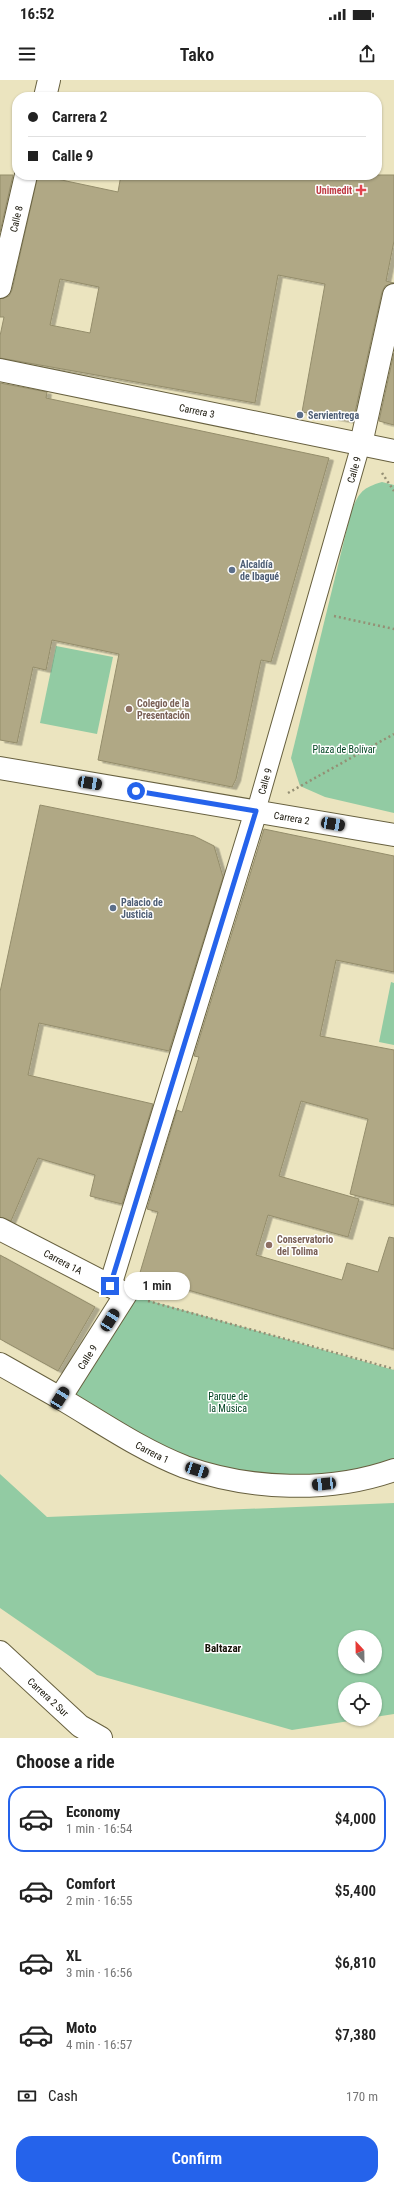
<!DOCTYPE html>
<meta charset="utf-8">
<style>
body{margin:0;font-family:"Roboto Condensed",sans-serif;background:#f2f2f2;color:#222;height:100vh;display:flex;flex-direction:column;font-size:15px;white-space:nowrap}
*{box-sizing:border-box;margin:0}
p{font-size:13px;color:#767676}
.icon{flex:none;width:22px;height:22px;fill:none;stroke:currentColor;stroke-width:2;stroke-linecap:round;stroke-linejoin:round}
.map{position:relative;height:1658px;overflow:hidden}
.panel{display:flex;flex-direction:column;background:#fff;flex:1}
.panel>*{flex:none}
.guide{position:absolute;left:12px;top:12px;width:370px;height:88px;border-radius:16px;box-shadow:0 1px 3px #0004;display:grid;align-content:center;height:88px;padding:0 16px;background:#fff}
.needle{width:26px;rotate:338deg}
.tools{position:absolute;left:338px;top:1550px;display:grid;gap:8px}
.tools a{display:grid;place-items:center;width:44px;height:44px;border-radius:50%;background:#fff;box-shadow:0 1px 3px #0004;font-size:20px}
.end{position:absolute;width:18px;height:18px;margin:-9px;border:5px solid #2563eb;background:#fff;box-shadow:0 0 0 2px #fff}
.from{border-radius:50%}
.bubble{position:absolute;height:28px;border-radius:14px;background:#fff;box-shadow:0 1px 3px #0004;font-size:13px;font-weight:600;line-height:28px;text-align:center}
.car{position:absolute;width:12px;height:24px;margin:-12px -6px;border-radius:5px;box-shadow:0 0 3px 1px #0007;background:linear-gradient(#222 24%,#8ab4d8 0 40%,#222 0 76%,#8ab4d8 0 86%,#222 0)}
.guide b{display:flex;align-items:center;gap:14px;height:38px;font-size:15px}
.guide b+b{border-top:1px solid #e0e0e0}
.guide i{width:10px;height:10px;background:#222}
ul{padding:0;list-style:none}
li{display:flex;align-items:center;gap:12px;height:66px;margin:0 8px 6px;padding:0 8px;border:2px solid transparent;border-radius:16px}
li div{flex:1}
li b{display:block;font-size:15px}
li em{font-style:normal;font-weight:600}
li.active{border-color:#2563eb}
li>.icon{width:36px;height:36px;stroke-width:1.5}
h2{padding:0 16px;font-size:18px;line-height:48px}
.pay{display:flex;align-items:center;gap:10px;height:44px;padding:0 16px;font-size:15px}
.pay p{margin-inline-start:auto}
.button{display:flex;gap:8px;margin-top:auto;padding:8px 16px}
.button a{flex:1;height:46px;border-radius:16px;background:#2563eb;color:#fff;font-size:16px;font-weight:600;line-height:46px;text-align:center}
.status{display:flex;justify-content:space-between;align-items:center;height:28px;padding:0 20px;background:#fff;direction:ltr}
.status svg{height:11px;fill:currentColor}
header{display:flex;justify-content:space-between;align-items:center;height:52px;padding:0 16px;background:#fff;font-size:18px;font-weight:600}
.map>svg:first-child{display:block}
.green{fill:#92cba3;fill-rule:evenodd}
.building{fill:#b0a885;stroke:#948d6b;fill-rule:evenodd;filter:url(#shadow)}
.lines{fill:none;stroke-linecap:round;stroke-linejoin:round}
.pedestrian-casing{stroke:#67603f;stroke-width:20}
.minor-casing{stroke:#67603f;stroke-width:24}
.tertiary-casing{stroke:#67603f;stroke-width:24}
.secondary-casing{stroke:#67603f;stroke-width:24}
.path{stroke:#948f74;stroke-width:2.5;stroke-dasharray:2 3;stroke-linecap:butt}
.pedestrian{stroke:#fff;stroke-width:18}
.minor{stroke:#fff;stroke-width:22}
.tertiary{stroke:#fff;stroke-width:22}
.secondary{stroke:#fff;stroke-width:22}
.route{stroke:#2563eb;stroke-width:5}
.health-dot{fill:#e0444e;stroke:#fff;stroke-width:1.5}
.service-dot{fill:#5c6f8a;stroke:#fff;stroke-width:1.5}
.education-dot{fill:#8d6e63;stroke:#fff;stroke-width:1.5}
.labels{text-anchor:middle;stroke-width:3;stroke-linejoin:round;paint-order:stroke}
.health-label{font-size:10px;font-weight:bold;fill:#be3a42;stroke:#fff;text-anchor:end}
.street-label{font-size:10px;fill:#141105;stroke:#fff}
.service-label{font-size:10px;font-weight:bold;fill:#4e5e75;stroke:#fff;text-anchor:start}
.education-label{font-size:10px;font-weight:bold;fill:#785e54;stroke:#fff;text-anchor:start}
.park-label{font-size:10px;fill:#024623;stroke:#fff}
.neighbourhood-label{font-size:11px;font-weight:bold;fill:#141105;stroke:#fff}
</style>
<div class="status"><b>16:52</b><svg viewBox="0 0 49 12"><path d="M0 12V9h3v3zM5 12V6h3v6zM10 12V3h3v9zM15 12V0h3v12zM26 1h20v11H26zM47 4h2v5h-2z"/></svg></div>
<header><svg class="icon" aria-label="menu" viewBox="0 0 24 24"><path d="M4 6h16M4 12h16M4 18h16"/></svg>Tako<svg class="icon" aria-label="share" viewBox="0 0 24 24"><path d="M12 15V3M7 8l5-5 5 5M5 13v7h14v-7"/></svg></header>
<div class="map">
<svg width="394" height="1658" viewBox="0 0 394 1658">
<defs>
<filter id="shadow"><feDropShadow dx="4.5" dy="2.5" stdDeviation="0" flood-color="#0004"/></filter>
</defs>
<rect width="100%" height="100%" fill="#ebe4bf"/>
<g class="green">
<path d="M382 402 394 405V733L325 717 300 706 291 678 351 432C359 412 362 408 382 402Z"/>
<polygon points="56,566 113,577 97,654 40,643"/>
<polygon points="391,902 394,903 394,965 379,962"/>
<polygon points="126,1214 394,1290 394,1390 238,1401 60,1318"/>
<path d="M0 1394 47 1437 394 1423V1634L375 1637V1609H345V1639H362L292 1650 97 1595 0 1528ZM345 1557H375V1587H345Z"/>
</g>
<g class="building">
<polygon points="0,95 13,95 0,152"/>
<path d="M38 95 118 112 121 95H394V161L386 201 394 203 385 206 382 212 353 341 302 332 325 204 278 195 255 323 0 278V256L4 237H0V219L9 216 12 210ZM60 199 99 207 90 253 50 245Z"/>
<polygon points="394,273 394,345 379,341"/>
<polygon points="0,303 47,312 46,318 329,378 271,582 261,580 236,699 232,707 98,680 119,574 52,560 46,590 33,587 17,663 0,660"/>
<polygon points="40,725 194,756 214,766 223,797 169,971 39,943 28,995 153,1024 122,1124 90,1116 95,1095 38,1078 11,1141 0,1137 0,912"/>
<polygon points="264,749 394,776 394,892 336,880 320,956 394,970 394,1125 350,1114 368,1039 301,1021 279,1096 359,1119 348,1157 268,1135 256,1175 342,1200 347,1183 378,1192 389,1157 394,1158 394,1269 139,1196 158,1132 147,1129 177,1030 182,1032 199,977 194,976"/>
<polygon points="0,1175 95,1227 58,1291 0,1259"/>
</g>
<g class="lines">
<g class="pedestrian-casing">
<g id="pedestrian">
<path id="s1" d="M256 731 361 364"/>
</g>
</g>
<g class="minor-casing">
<g id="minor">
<polyline points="45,17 49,0"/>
<path id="s2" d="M0 207 26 95"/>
<polyline points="361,364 394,215"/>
<polyline points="110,1206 256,731"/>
<polyline points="0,1284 60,1318"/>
<path id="s3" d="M0 1572 80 1646 101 1658"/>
</g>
</g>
<g class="tertiary-casing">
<g id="tertiary">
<path id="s4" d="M0 1149 126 1214 60 1318C101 1342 141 1370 185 1387 250 1410 329 1413 394 1390"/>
</g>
</g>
<g class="secondary-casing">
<g id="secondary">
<path id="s5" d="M0 290 394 371"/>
<path id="s6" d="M0 688 394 755"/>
</g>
</g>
<g class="path">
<polyline points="382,393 394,411"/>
<polyline points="334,536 394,549"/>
<polyline points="288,713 394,654"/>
<polyline points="148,1221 394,1289"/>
</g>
<use href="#pedestrian" class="pedestrian"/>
<use href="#minor" class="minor"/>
<use href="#tertiary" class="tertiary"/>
<use href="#secondary" class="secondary"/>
</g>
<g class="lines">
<polyline class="route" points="110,1206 256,731 136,711"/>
</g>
<path class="health-dot" d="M359 104h4v4h4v4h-4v4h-4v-4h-4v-4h4z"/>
<g class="service-dot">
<circle cx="300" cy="335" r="4"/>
<circle cx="232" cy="490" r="4"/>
<circle cx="113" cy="828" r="4"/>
</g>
<g class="education-dot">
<circle cx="129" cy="629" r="4"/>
<circle cx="269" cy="1165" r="4"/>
</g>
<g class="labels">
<g class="health-label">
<text x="352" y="114">Unimedit</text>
</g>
<g class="street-label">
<text dy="4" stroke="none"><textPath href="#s2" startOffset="70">Calle 8</textPath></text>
<text dy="4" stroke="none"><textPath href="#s5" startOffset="201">Carrera 3</textPath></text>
<text dy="4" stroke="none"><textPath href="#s1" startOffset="355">Calle 9</textPath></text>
<text dy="4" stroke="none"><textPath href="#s1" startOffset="31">Calle 9</textPath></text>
<text dy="4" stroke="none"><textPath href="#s6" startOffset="296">Carrera 2</textPath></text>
<text dy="4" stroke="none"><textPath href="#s4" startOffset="71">Carrera 1A</textPath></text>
<text transform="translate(87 1277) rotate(-58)" y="4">Calle 9</text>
<text dy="4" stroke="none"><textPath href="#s4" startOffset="372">Carrera 1</textPath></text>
<text dy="4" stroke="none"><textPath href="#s3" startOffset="66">Carrera 2 Sur</textPath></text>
</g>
<g class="service-label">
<text x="308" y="339">Servientrega</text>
<text x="240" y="488">Alcaldía<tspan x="240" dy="12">de Ibagué</tspan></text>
<text x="121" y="826">Palacio de<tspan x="121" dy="12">Justicia</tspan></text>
</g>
<g class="education-label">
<text x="137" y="627">Colegio de la<tspan x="137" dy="12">Presentación</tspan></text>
<text x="277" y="1163">Conservatorio<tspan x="277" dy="12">del Tolima</tspan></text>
</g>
<g class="park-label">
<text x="344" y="673">Plaza de Bolívar</text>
<text x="228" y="1320">Parque de<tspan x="228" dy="12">la Música</tspan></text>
</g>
<g class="neighbourhood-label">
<text x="223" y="1572">Baltazar</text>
</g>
</g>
</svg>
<div class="tools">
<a><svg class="needle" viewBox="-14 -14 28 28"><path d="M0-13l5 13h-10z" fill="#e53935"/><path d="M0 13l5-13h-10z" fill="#767676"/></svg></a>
<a><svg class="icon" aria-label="locate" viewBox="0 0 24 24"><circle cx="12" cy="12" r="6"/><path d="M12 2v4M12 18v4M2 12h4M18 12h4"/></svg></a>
</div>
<i class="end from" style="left:136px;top:711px"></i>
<i class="end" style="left:110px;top:1206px"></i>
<div class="bubble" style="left:124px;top:1192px;width:66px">1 min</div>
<i class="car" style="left:90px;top:703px;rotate:99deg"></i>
<i class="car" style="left:333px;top:744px;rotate:100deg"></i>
<i class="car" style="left:110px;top:1240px;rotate:32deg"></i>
<i class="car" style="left:60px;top:1318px;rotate:32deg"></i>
<i class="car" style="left:197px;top:1390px;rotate:108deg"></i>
<i class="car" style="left:324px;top:1404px;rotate:264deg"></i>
<div class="guide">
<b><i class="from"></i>Carrera 2</b>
<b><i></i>Calle 9</b>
</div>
</div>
<section class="panel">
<h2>Choose a ride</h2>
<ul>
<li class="active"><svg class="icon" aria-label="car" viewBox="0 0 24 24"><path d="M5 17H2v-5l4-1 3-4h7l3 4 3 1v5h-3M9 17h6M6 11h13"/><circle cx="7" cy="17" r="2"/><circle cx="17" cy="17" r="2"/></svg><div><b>Economy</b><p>1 min · 16:54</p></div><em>$4,000</em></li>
<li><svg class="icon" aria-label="car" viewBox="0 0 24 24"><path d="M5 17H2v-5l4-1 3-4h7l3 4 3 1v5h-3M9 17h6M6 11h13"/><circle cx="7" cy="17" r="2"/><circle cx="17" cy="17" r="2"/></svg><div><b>Comfort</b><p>2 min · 16:55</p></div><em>$5,400</em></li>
<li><svg class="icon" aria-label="car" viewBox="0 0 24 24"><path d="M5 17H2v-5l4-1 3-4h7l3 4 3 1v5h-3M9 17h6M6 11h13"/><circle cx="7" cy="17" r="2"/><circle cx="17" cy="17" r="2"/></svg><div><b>XL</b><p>3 min · 16:56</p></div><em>$6,810</em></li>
<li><svg class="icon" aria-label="car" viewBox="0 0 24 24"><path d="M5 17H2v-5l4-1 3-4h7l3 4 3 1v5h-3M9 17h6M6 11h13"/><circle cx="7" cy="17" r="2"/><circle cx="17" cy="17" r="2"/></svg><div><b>Moto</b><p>4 min · 16:57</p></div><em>$7,380</em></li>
</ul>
<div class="pay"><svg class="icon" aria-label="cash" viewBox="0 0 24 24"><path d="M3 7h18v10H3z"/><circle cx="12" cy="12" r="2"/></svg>Cash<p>170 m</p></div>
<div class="button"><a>Confirm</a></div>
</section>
